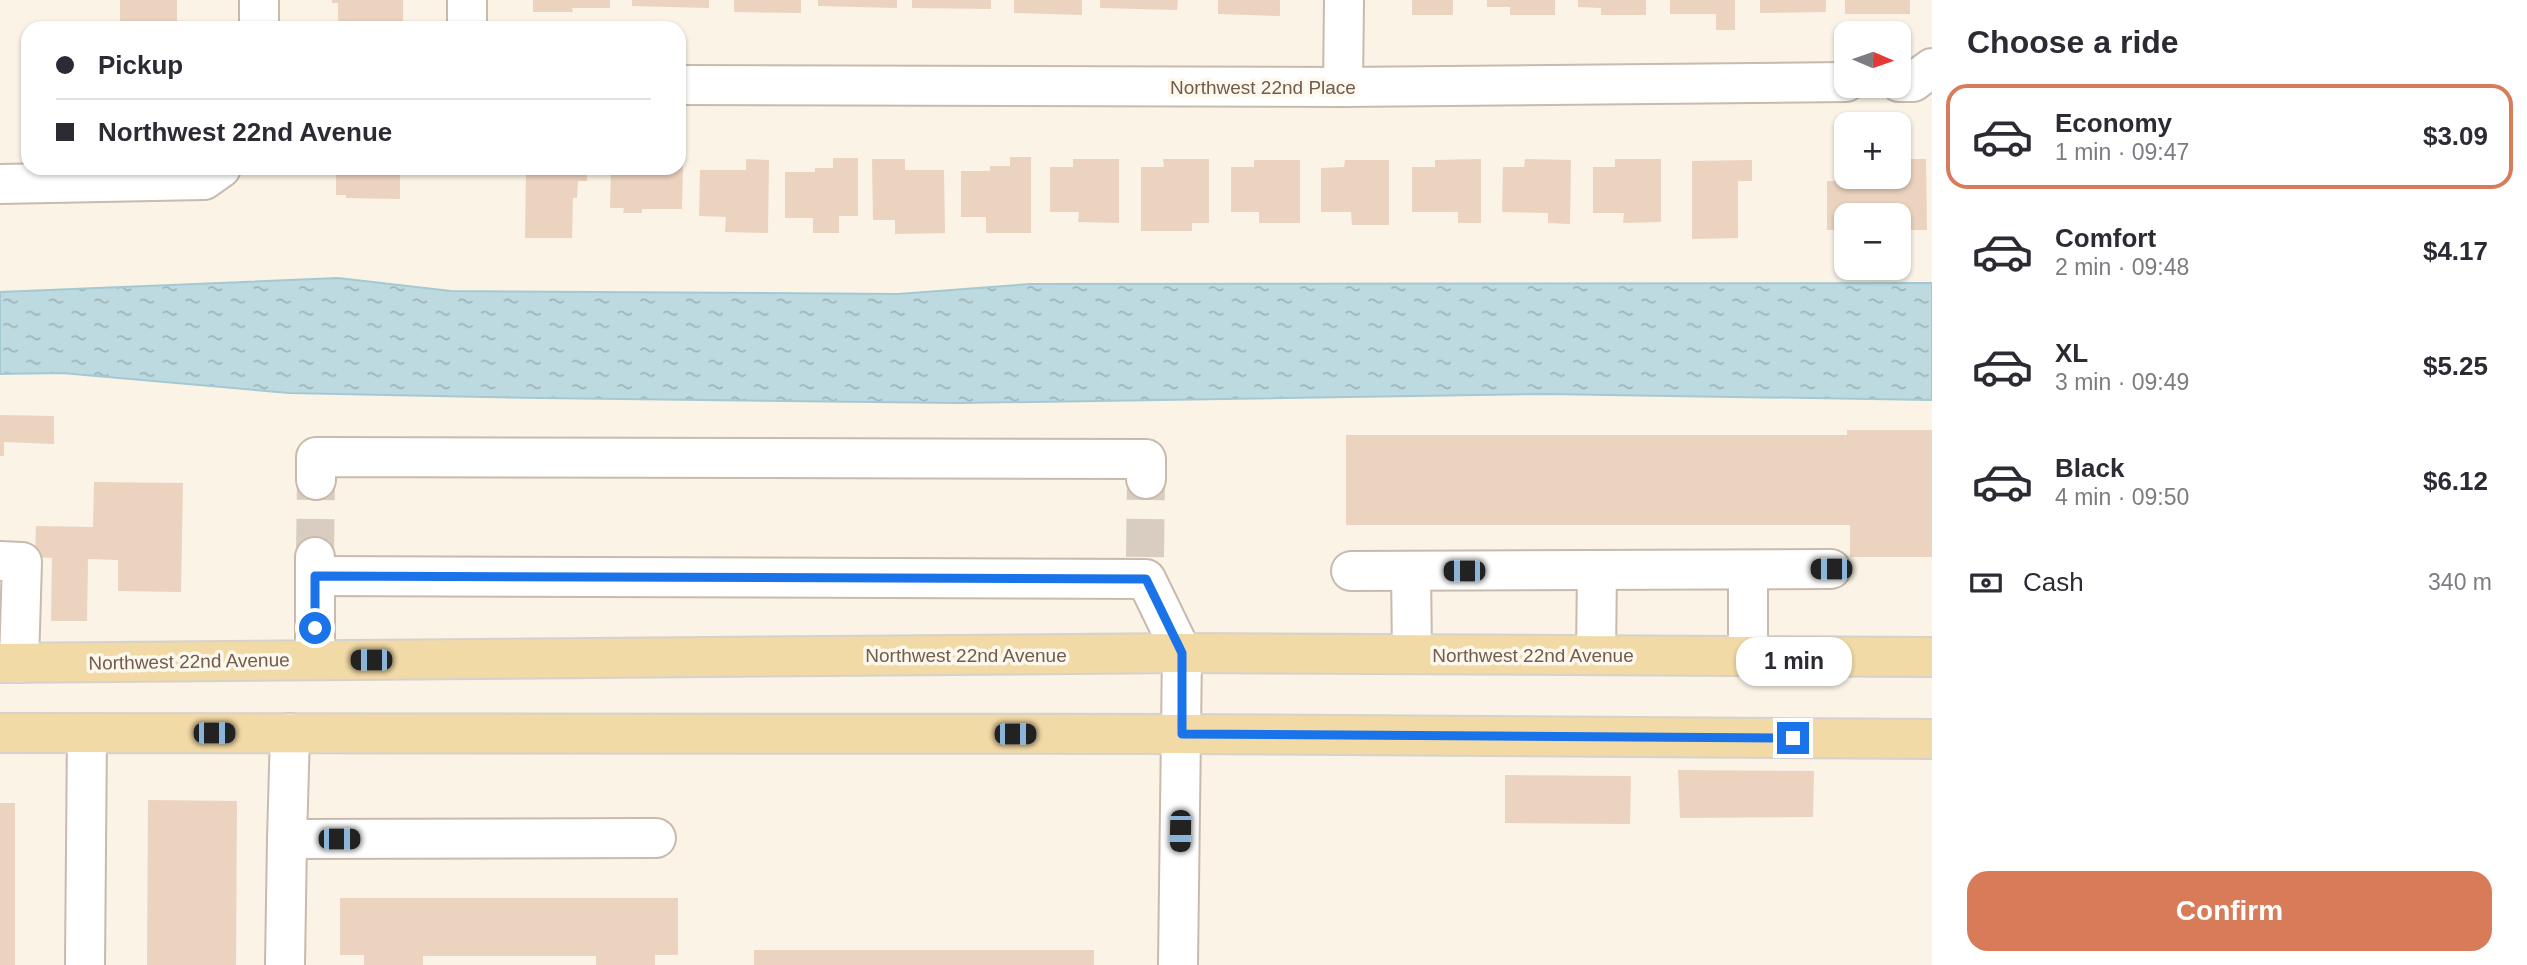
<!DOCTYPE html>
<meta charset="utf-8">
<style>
body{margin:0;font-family:Helvetica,sans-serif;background:#f7f7f7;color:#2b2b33;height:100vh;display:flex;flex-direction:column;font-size:26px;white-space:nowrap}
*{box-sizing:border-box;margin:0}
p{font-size:23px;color:#7c7c81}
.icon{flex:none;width:38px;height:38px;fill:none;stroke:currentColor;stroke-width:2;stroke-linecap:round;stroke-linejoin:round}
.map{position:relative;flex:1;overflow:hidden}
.drawer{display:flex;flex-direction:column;background:#fff;width:595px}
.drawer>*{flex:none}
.top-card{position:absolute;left:21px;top:21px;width:665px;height:154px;border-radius:21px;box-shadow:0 2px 5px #0004;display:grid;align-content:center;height:154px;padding:0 35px;background:#fff}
.needle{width:46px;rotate:92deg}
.buttons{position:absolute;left:1834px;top:21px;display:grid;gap:14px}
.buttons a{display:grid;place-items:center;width:77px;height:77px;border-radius:14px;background:#fff;box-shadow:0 2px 5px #0004;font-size:35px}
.end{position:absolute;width:32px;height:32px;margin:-16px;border:9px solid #1a73e8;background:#fff;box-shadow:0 0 0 4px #fff}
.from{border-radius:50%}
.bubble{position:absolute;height:49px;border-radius:21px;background:#fff;box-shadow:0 2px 5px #0004;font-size:23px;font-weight:700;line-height:49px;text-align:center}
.car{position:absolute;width:21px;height:42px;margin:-21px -10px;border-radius:9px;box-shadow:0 0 5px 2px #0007;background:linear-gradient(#222 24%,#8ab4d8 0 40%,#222 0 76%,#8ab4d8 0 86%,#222 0)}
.top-card b{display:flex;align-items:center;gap:24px;height:66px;font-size:26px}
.top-card b+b{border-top:2px solid #e1e1e2}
.top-card i{width:18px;height:18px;background:#2b2b33}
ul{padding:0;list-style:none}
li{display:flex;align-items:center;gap:21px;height:105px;margin:0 14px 10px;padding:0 21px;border:4px solid transparent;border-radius:21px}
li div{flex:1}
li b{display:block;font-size:26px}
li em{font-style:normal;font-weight:700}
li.current{border-color:#d77b58}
li>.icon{width:63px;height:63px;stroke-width:1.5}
h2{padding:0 35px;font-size:32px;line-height:84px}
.pay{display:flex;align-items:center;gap:18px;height:77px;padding:0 35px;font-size:26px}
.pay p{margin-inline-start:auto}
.button{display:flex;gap:14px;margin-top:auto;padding:14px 35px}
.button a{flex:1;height:80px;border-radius:21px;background:#d77b58;color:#fff;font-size:28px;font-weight:700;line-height:80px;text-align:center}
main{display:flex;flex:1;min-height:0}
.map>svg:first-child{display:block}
.water{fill:url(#water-ripples);stroke:#a4c9d2;stroke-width:2}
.building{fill:#ebd3bf}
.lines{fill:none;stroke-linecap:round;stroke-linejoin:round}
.minor-tunnel{stroke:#d8cdc0;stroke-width:38;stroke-dasharray:38 19;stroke-linecap:butt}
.minor-casing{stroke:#c8baac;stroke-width:42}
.major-casing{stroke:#d7d1cd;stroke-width:42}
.minor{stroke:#fff;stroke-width:38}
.major{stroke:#f2daa6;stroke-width:38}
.route{stroke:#1a73e8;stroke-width:9}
.labels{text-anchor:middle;stroke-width:7;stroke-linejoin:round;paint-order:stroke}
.street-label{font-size:19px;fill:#715c4e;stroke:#fdf7ec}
</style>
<main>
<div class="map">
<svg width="1932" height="965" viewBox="0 0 1932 965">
<defs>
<pattern id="water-ripples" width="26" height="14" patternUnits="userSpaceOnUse" patternTransform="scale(1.75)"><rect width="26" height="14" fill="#bddae1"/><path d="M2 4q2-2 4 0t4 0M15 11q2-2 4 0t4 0" fill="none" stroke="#9eb4b9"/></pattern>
</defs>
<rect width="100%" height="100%" fill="#faf3e6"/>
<polygon class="water" points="338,278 451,291 898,294 1030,284 1932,283 1932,400 1546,394 959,403 539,398 289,393 62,373 0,374 0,292"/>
<g class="building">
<rect x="120" y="0" width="57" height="28"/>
<polygon points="332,0 403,0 403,28 338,28 338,3 332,3"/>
<polygon points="533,0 610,0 610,8 572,8 573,12 533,12"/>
<polygon points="632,0 709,0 709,8 632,6"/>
<polygon points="734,0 801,0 801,13 734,12"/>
<polygon points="818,0 897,0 897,8 818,6"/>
<polygon points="912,0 991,0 991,9 912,8"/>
<polygon points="1014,0 1082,0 1082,15 1014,13"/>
<polygon points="1100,0 1178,0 1177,10 1100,8"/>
<polygon points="1218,0 1280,0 1280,16 1218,14"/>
<rect x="1412" y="0" width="41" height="15"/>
<polygon points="1487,0 1555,0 1555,15 1510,15 1510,7 1487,7"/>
<polygon points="1578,0 1646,0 1646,15 1601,15 1601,8 1578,7"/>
<polygon points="1670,0 1735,0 1735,30 1716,30 1716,14 1670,14"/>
<polygon points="1760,0 1826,0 1826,12 1760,13"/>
<rect x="1845" y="0" width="65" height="14"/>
<polygon points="1010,157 1031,157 1031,233 986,233 986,217 961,217 961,171 990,171 990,166 1010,166"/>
<polygon points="833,158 858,158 858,216 839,216 839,233 813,233 813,218 785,218 785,172 815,172 815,168 833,168"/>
<polygon points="746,159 769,160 768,233 725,232 726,217 699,216 700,170 746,170"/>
<polygon points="872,159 905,159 905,170 944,170 945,233 895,234 895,220 873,220"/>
<polygon points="1073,159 1119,159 1119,223 1078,222 1079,212 1050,212 1050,167 1073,167"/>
<polygon points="1163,159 1209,159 1209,223 1192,223 1192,231 1141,231 1141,167 1164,167"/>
<polygon points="1481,159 1481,223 1458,223 1458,212 1412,212 1412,167 1435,167 1435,160"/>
<polygon points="1525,159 1571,160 1570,224 1548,223 1548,213 1502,212 1503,167 1524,167"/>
<polygon points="1615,159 1661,159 1661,222 1623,223 1624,213 1593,213 1593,167 1615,167"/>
<polygon points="1899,159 1926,159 1927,230 1899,230 1899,215 1846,215 1846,230 1827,230 1827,181 1865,181 1865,177 1899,177"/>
<polygon points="1254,160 1300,160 1300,223 1259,223 1259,212 1231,212 1231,167 1254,167"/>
<polygon points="1345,160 1389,160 1389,225 1352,225 1351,212 1321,212 1321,168 1344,167"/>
<polygon points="1752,160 1752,181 1738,181 1738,238 1692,239 1692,161"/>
<polygon points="679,166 683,166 682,209 642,209 642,213 623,213 624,208 610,208 611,168 679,168"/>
<polygon points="330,168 400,168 400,199 346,198 346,195 336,195 336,171 330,171"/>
<polygon points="526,168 587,168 587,181 578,181 577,198 573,198 572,238 525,238"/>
<polygon points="0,415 54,416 54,444 4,442 4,456 0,456"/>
<polygon points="1847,430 1932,430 1932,557 1850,557 1850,525 1346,525 1346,435 1847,435"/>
<polygon points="94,482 183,483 181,592 118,591 118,560 88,559 87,621 51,621 52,558 35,557 36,526 93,527"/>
<polygon points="1678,770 1814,771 1813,817 1680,818"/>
<polygon points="1505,775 1631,776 1630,824 1505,823"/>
<polygon points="148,800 237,801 236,965 147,965"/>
<rect x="0" y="803" width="15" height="162"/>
<polygon points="340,898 678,898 678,955 655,955 655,965 596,965 596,956 423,956 423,965 364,965 364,955 340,955"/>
<rect x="754" y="950" width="340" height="15"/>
</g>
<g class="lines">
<g class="minor-tunnel">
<polyline points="315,557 316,480"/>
<polyline points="1145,557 1146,479"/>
</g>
<g class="minor-casing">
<g id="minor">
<polyline points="259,28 259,0"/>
<polyline points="467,28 467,0"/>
<polyline points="1899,82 1913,82 1932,68"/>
<polyline points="679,85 1343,87 1846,82"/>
<polyline points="1343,87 1344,0"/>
<polyline points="0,184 204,180 221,168"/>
<polyline points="316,480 316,457 1146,459 1146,479"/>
<polyline points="315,557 315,660"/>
<polyline points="0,561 22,562 19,663"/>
<polyline points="1748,570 1748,656"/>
<polyline points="1351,571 1831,569"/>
<polyline points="1411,571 1412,654"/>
<polyline points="315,576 1146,579 1182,653 1178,965"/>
<polyline points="1596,655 1597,570"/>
<polyline points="287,839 290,733"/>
<polyline points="85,965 87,733"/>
<polyline points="285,965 287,839 656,838"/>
</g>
</g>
<g class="major-casing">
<g id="major">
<polyline points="0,663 1182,653 1932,657"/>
<polyline points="0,733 1182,734 1932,739"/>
</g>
</g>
<use href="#minor" class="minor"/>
<use href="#major" class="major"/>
</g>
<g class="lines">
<polyline class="route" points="315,628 315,576 1146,579 1182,653 1182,734 1793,738"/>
</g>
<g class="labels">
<g class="street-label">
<text x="1263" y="94">Northwest 22nd Place</text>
<text x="966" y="662">Northwest 22nd Avenue</text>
<text x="1533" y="662">Northwest 22nd Avenue</text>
<text transform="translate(189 661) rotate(-1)" y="7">Northwest 22nd Avenue</text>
</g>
</g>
</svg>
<div class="buttons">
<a><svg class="needle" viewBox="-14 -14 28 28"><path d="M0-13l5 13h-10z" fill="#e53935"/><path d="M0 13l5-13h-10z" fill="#7c7c81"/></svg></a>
<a>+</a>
<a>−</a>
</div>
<i class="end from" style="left:315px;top:628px"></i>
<i class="end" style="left:1793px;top:738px"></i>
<div class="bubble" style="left:1736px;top:637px;width:116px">1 min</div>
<i class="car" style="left:1831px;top:569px;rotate:270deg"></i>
<i class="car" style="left:1464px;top:571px;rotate:270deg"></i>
<i class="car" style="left:371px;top:660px;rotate:270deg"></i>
<i class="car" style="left:214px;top:733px;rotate:90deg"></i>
<i class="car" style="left:1015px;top:734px;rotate:90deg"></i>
<i class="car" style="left:1180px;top:831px;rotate:181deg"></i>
<i class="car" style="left:339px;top:839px;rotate:90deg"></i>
<div class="top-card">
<b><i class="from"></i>Pickup</b>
<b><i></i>Northwest 22nd Avenue</b>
</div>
</div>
<section class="drawer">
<h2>Choose a ride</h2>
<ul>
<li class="current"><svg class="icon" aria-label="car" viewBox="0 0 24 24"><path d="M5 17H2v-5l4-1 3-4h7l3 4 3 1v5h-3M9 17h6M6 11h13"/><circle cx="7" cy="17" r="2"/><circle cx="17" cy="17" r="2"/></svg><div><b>Economy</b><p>1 min · 09:47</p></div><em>$3.09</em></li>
<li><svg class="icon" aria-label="car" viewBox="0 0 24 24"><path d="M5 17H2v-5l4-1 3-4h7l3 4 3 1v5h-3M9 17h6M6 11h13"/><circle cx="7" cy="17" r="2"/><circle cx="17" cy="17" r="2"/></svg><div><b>Comfort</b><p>2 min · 09:48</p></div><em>$4.17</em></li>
<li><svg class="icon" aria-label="car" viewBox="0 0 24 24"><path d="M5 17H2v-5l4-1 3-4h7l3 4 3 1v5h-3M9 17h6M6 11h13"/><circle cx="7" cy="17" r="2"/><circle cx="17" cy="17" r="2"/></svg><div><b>XL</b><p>3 min · 09:49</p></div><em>$5.25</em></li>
<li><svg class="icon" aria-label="car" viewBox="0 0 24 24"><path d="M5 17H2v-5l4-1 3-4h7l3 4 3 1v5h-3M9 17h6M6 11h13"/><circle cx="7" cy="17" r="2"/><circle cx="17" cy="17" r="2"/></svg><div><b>Black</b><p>4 min · 09:50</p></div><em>$6.12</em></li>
</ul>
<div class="pay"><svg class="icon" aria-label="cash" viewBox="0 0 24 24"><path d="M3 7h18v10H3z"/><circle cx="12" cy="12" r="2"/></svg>Cash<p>340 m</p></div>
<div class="button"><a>Confirm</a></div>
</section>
</main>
